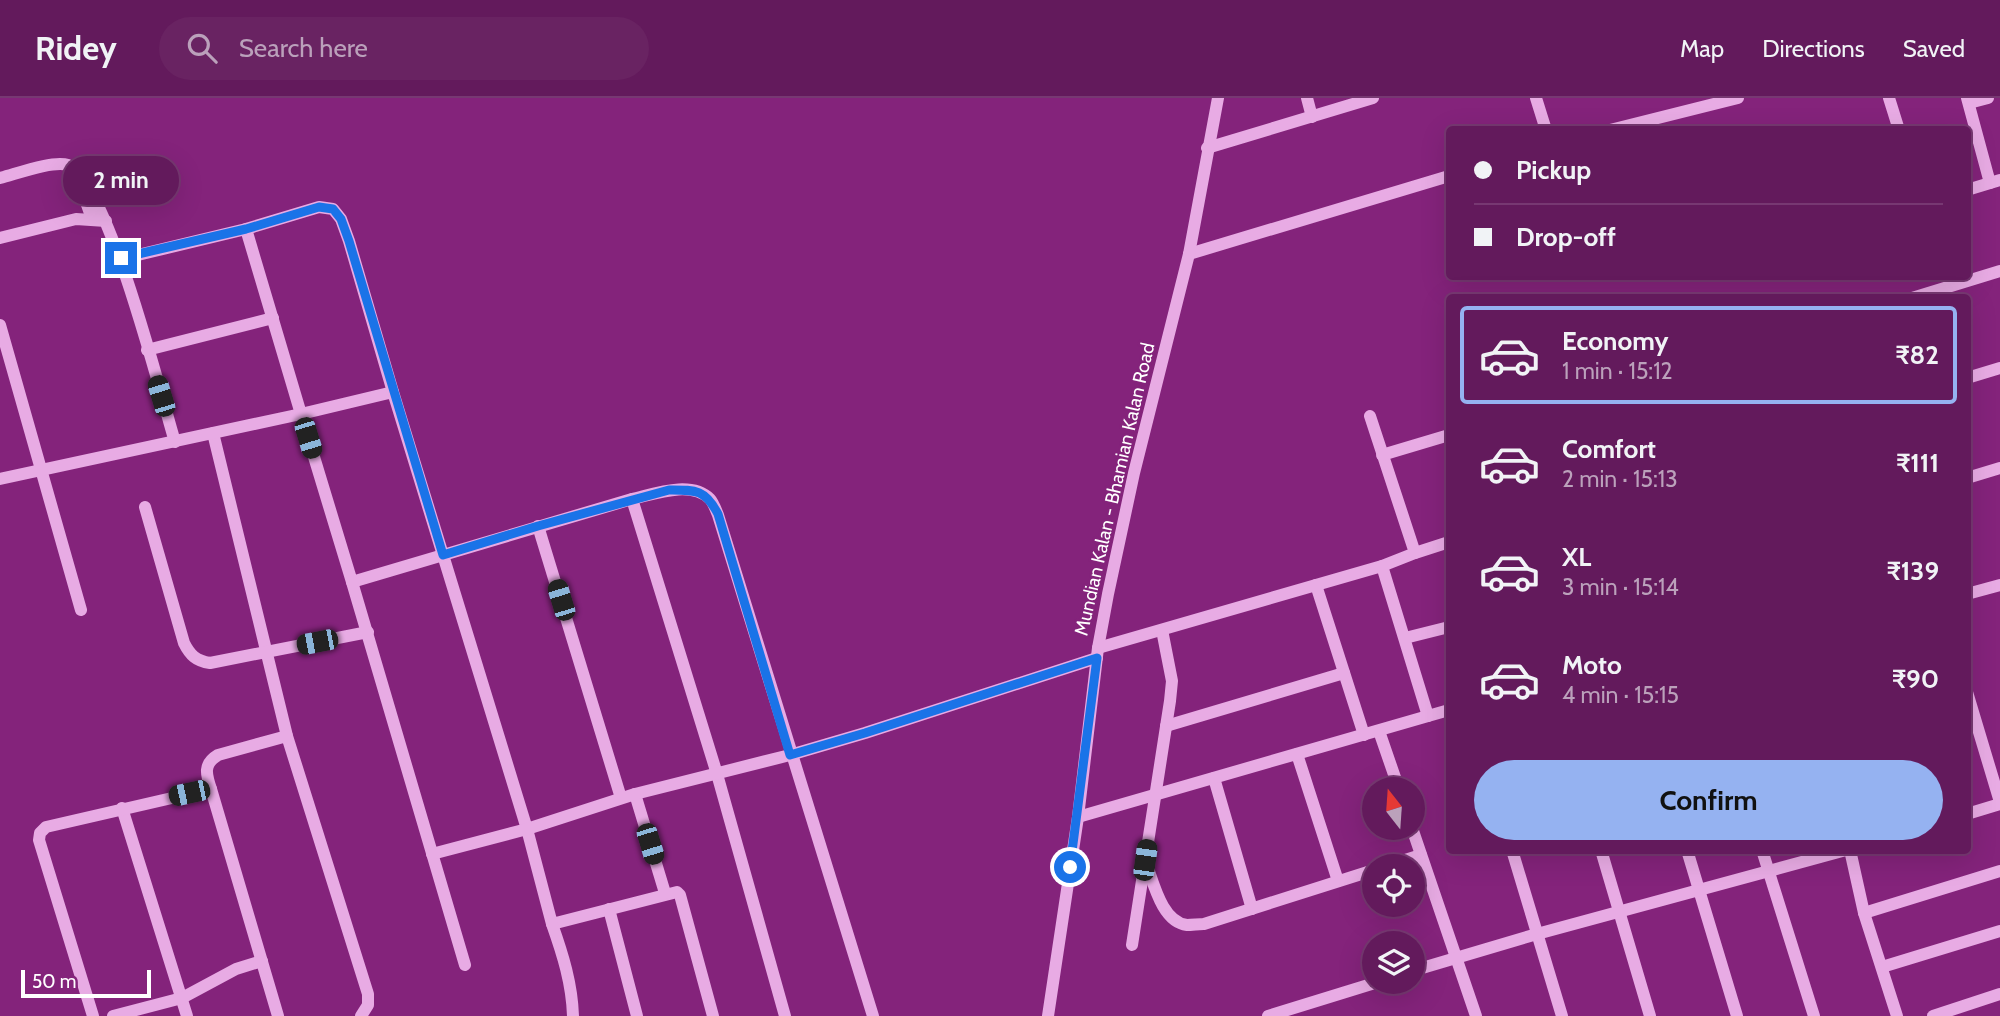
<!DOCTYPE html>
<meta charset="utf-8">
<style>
body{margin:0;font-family:Cabin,sans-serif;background:#692362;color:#f1f3f6;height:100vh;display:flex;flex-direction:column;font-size:26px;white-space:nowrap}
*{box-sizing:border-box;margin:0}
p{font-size:23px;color:#bba1bb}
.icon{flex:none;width:38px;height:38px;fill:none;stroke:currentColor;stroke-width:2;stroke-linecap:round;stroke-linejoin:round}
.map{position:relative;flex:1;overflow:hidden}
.panel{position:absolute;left:1446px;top:196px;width:525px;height:560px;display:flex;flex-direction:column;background:#631a5c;border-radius:7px;box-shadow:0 7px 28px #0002,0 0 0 2px #773872}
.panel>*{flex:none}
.guide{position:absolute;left:1446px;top:28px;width:525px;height:154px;border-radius:7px;box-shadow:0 7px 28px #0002,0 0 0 2px #773872;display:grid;align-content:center;height:154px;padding:0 28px;background:#631a5c}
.needle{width:46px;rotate:343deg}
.controls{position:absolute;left:1362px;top:679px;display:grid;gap:14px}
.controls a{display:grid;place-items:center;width:63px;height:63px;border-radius:50%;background:#631a5c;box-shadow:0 7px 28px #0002,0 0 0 2px #773872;font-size:35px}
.scale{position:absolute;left:21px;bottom:18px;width:130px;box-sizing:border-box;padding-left:7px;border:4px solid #fff;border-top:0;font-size:19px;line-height:24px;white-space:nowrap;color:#fff;-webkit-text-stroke:5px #84237b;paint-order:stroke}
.end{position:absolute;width:32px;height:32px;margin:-16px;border:9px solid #1a73e8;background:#fff;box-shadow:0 0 0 4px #fff}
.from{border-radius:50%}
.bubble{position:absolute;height:49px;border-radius:24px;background:#631a5c;box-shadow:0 7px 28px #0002,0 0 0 2px #773872;font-size:23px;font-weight:700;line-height:49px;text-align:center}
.car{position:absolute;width:21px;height:42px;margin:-21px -10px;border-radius:9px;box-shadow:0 0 5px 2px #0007;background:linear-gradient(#222 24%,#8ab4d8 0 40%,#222 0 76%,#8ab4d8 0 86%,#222 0)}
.guide b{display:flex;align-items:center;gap:24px;height:66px;font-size:26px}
.guide b+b{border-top:2px solid #773872}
.guide i{width:18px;height:18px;background:#f1f3f6}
ul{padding:12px 0 0;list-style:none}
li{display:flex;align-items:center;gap:21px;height:98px;margin:0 14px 10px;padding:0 14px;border:4px solid transparent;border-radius:7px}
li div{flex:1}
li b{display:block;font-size:26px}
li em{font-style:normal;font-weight:700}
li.current{border-color:#95b2f1}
li>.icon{width:63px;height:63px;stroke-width:1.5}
.button{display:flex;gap:14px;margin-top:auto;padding:14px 28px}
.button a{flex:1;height:80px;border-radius:42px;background:#95b2f1;color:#111;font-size:28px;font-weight:700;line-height:80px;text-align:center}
header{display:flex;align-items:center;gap:42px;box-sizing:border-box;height:98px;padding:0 35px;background:#631a5c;border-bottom:2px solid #773872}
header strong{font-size:33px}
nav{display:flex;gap:38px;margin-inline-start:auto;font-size:24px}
.search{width:490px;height:63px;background:#692362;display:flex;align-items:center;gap:18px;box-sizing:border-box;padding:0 24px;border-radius:38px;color:#bba1bb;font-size:26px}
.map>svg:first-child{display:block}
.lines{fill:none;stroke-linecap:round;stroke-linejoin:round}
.minor{stroke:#e8abe4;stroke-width:12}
.route{stroke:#1a73e8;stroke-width:9}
.labels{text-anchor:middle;stroke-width:5;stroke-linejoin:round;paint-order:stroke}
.street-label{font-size:19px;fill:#fff;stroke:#84237b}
</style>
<header>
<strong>Ridey</strong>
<div class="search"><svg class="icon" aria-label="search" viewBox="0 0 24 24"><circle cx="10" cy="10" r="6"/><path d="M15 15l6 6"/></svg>Search here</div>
<nav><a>Map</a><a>Directions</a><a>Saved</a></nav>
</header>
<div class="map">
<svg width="2000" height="918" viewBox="0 0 2000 918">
<rect width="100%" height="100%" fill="#84237b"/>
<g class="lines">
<g class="minor">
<polyline points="1307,0 1312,19"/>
<polyline points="1536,0 1546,32"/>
<polyline points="1889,0 1899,32"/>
<polyline points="1967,0 1990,85"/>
<polyline points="1969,5 1988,0"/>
<polyline points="1610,32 1738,0"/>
<polyline points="1207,50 1373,0"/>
<path d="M0 80C16 76 53 62 68 67 108 84 160 295 175 344"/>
<polyline points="86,88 85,101 92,121"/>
<polyline points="1967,92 2000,82"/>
<polyline points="246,131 301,316 393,294 527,731 552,826 677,794 680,797 713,918"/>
<polyline points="0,140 76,121 106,123"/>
<polyline points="1189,156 1449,78"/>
<polyline points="121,161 246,131 319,109 333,111 341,121 349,143 393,294"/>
<polyline points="1912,200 2000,173"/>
<polyline points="0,227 81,512"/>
<polyline points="147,252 273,220"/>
<polyline points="1967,280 2000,270"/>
<polyline points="1370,318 1415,455 1382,468"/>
<polyline points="213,335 287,638 368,896 368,907 361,918"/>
<polyline points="1382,357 1449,337"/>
<polyline points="1967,380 2000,370"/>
<polyline points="0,381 301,316 352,484 632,401 717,676 785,918"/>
<path d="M632 401C654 396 691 382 710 401 713 404 716 412 718 417L873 918"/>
<path d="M145 409 184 545C190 557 196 563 210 565L368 534"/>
<polyline points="538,428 621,700"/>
<polyline points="1415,455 1449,444"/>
<polyline points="352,484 465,867"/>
<polyline points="1316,487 1364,637"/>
<polyline points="1967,496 2000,487"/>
<polyline points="1405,540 1449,529"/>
<polyline points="1098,550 1382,468 1428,618 1449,612"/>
<polyline points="1967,594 2000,704"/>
<polyline points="1166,628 1344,575"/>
<polyline points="1379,633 1399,691"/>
<polyline points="1297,656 1338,783"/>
<polyline points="1214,680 1252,811"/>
<path d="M211 691C206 676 203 666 218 657L287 638"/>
<polyline points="635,696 665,795"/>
<polyline points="122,710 187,918"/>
<polyline points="1967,716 2000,706"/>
<polyline points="1078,719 1428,618"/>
<polyline points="1412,730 1476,918"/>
<polyline points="1512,752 1562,918"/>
<polyline points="1601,752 1650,918"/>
<polyline points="1687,752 1737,918"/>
<polyline points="1762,752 1814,918"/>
<polyline points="1850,752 1864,815 1897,918"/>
<polyline points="432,756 527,731 635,696 790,657 865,635 1097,560"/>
<path d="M1145 762C1153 782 1161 824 1187 827 1192 827 1199 826 1204 826L1374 772"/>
<polyline points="1386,768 1421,757"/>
<polyline points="609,811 637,918"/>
<polyline points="1864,815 2000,773"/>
<path d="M552 826C563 857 572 886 573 918"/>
<polyline points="1132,847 1170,603 1172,583 1162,532"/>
<polyline points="1882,869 2000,833"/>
<polyline points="1412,873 1537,836 1846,752"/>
<polyline points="93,918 39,742 40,735 46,729 211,691 278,918"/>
<polyline points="113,918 182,900 236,871 262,863"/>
<polyline points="1048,918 1078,719 1098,550 1108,496 1134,375 1189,156 1218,0"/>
<polyline points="1268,918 1378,884"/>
<polyline points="1933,918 2000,896"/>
</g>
</g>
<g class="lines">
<path class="route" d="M121 160 246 131 319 109 333 111 341 121 349 143 443 457 538 428 669 392C695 392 705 391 718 416L790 657 865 635 1097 560 1070 769"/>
</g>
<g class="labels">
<g class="street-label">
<text transform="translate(1114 391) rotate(-77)" y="7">Mundian Kalan - Bhamian Kalan Road</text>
</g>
</g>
</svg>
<div class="controls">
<a><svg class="needle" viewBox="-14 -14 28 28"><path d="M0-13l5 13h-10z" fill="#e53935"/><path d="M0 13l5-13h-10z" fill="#bba1bb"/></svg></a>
<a><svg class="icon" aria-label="locate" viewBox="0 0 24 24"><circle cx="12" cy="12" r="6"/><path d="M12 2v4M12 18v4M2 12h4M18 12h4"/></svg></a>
<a><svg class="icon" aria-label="layers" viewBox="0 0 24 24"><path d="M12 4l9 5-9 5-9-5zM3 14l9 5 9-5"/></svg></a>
</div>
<div class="scale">50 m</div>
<i class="end from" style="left:1070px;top:769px"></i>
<i class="end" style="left:121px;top:160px"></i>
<div class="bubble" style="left:63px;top:58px;width:116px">2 min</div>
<i class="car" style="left:161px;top:298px;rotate:343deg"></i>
<i class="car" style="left:308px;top:340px;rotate:163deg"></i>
<i class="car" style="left:561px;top:502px;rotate:343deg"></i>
<i class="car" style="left:317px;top:544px;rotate:259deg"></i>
<i class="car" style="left:189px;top:695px;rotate:258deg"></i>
<i class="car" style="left:650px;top:746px;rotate:163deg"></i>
<i class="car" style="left:1145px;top:762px;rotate:8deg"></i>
<div class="guide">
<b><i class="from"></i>Pickup</b>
<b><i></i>Drop-off</b>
</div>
<section class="panel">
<ul>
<li class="current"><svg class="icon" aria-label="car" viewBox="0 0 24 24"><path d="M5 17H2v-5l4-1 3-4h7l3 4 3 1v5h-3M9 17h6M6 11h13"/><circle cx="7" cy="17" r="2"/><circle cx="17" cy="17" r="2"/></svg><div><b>Economy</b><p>1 min · 15:12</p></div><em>₹82</em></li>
<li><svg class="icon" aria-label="car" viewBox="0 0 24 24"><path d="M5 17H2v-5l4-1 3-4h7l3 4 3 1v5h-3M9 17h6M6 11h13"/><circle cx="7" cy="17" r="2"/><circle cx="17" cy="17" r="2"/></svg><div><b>Comfort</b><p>2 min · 15:13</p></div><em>₹111</em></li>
<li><svg class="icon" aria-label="car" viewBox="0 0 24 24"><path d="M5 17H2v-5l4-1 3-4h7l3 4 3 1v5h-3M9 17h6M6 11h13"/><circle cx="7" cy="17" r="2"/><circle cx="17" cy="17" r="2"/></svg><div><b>XL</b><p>3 min · 15:14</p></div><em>₹139</em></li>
<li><svg class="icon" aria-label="car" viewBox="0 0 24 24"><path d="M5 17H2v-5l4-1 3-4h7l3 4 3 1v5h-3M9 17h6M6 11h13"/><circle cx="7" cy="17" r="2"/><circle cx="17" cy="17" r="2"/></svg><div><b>Moto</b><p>4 min · 15:15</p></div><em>₹90</em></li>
</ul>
<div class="button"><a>Confirm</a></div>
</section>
</div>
